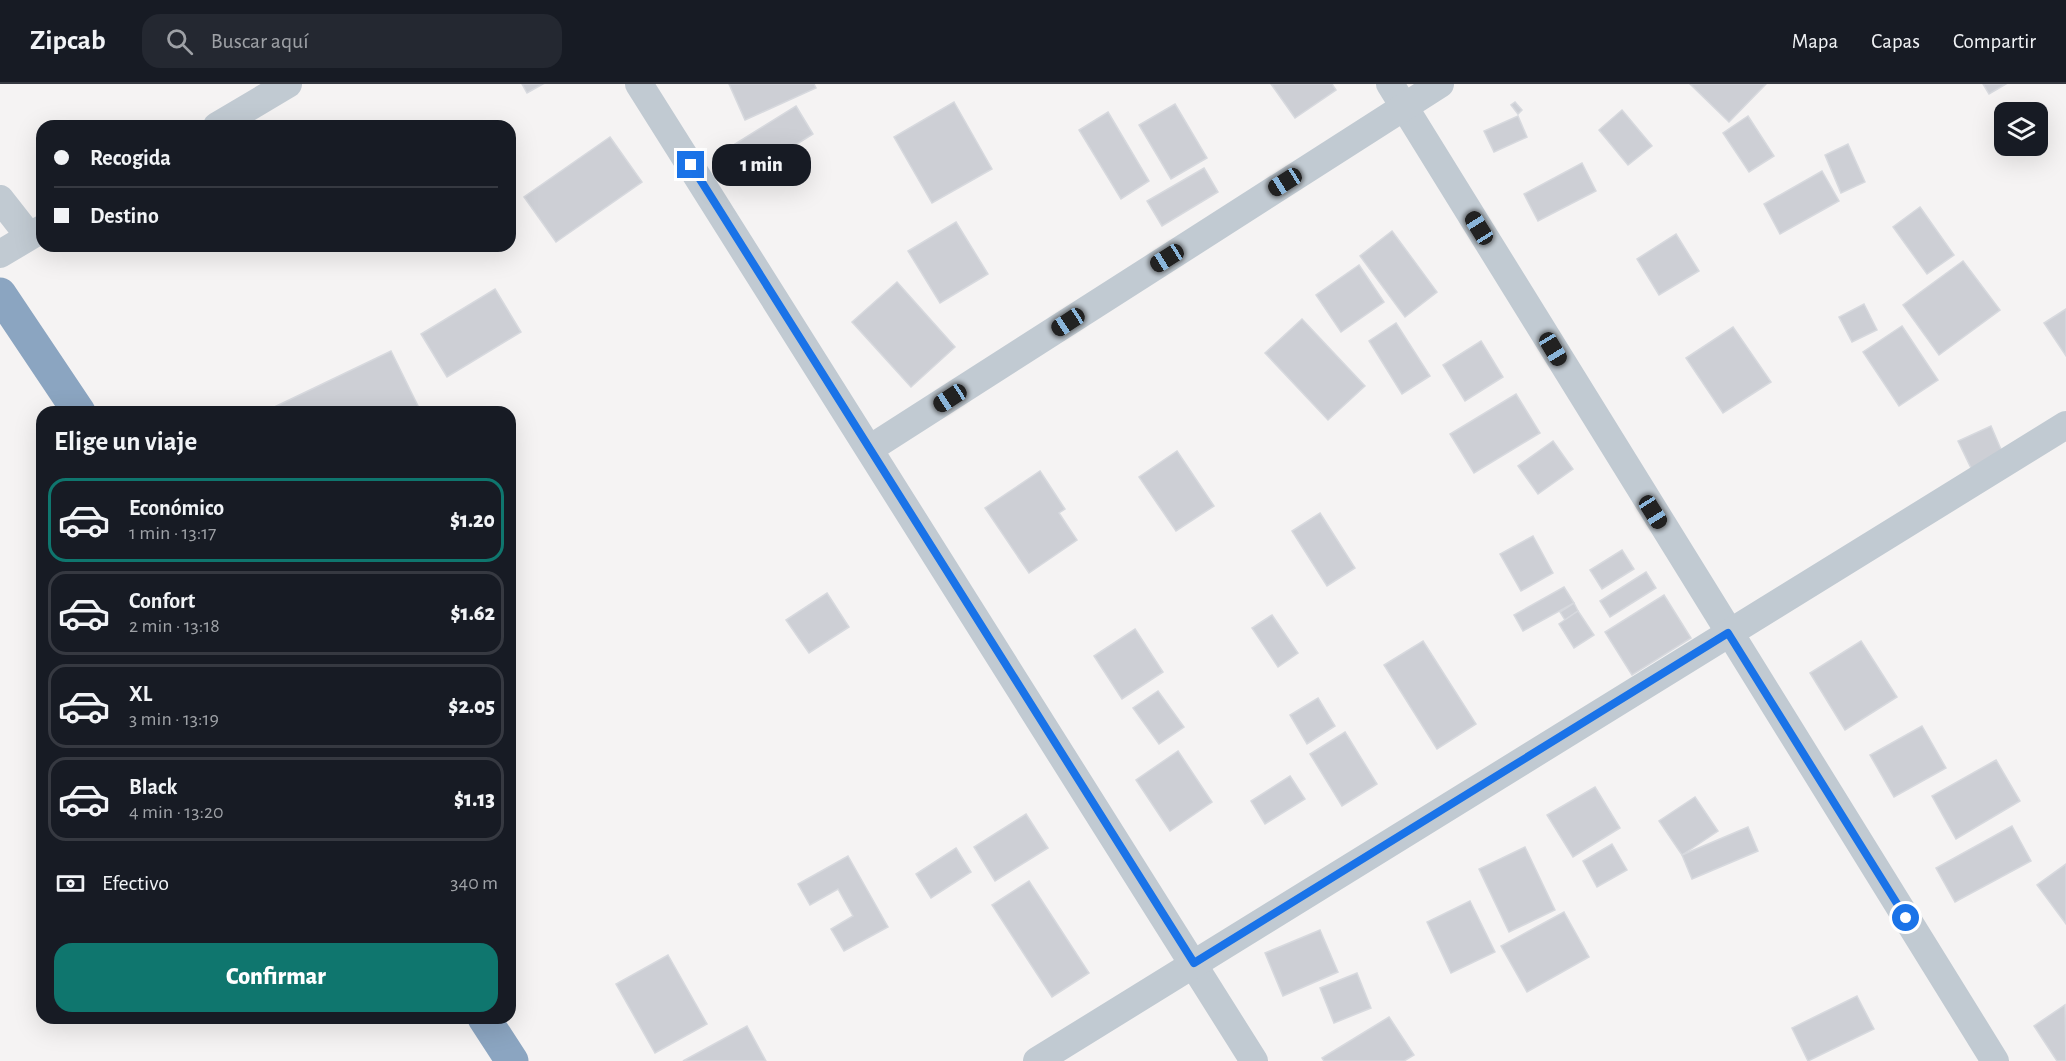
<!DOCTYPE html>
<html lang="es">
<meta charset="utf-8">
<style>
body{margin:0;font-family:"Alegreya Sans",sans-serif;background:#242831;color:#f1f3f6;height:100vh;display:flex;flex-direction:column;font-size:22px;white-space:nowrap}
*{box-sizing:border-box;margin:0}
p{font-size:20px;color:#9ea1a6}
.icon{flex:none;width:33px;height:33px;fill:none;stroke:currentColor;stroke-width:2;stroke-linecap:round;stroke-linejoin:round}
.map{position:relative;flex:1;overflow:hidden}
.panel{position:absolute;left:36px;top:322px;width:480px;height:618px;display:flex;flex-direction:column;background:#171b24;border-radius:18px;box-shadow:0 6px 24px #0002}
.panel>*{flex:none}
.hud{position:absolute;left:36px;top:36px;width:480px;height:132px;border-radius:18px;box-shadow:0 6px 24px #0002;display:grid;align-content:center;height:132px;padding:0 18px;background:#171b24}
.buttons{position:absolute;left:1994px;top:18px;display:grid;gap:12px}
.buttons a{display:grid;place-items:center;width:54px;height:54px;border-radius:12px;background:#171b24;box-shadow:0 6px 24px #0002;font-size:30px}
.end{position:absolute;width:27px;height:27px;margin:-14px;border:8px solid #1a73e8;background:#fff;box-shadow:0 0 0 3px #fff}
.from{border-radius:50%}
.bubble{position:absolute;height:42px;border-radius:18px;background:#171b24;box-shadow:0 6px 24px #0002;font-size:20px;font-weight:800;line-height:42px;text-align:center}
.car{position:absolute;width:18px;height:36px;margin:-18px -9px;border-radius:8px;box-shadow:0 0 4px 2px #0007;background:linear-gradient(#222 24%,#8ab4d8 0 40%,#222 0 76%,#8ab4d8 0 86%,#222 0)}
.hud b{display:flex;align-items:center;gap:21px;height:57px;font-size:22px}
.hud b+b{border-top:2px solid #363941}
.hud i{width:15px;height:15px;background:#f1f3f6}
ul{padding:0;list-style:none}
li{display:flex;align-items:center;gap:18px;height:84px;margin:0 12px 9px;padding:0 6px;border:3px solid #363941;border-radius:18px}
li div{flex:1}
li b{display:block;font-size:22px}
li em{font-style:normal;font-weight:800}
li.active{border-color:#0f766e}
li>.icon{width:54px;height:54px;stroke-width:1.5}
h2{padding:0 18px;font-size:27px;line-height:72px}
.pay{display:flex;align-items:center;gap:15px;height:66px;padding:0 18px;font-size:22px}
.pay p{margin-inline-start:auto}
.button{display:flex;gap:12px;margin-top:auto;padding:12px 18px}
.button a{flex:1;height:69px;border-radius:18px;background:#0f766e;color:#fff;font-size:24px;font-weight:800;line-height:69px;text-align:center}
header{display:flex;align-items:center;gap:36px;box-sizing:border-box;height:84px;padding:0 30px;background:#171b24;border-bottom:2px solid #363941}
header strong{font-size:28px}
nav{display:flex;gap:33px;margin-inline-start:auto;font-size:21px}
.search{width:420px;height:54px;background:#242831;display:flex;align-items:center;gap:15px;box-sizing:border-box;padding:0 21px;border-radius:18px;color:#9ea1a6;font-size:22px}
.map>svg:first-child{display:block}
.building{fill:#cdcfd5;stroke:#d7d9de;stroke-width:1.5}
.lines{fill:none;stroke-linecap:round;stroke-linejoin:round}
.street{stroke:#c1cad2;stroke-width:28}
.highway{stroke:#8ba5c1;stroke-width:33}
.route{stroke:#1a73e8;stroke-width:8}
</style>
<header>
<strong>Zipcab</strong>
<div class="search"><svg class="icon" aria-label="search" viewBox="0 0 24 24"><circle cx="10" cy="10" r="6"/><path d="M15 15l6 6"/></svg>Buscar aquí</div>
<nav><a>Mapa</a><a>Capas</a><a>Compartir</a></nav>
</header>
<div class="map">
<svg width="2066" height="977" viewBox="0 0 2066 977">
<rect width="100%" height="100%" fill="#f5f3f3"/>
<g class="building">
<polygon points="522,0 543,0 527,9"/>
<polygon points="729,0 814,0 816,4 745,36"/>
<polygon points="1271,0 1332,0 1336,6 1295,34"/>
<polygon points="1690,0 1766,0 1729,38"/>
<polygon points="1983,0 2006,0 1989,10"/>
<polygon points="954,18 992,85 932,119 894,53"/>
<polygon points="1515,18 1522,26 1518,30 1511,21"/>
<polygon points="1175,20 1207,74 1171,95 1139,41"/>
<polygon points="796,22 813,50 752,88 735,60"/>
<polygon points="1622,26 1652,62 1628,81 1599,46"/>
<polygon points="1108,28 1149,97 1121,115 1079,46"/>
<polygon points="1518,32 1527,53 1494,68 1484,47"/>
<polygon points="1748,32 1774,72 1749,88 1723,49"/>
<polygon points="610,53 642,98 556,158 524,113"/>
<polygon points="1848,60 1865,98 1841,109 1825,71"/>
<polygon points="1582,79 1596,107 1538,137 1524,110"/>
<polygon points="1204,84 1218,108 1162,142 1147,117"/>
<polygon points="1822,87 1839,117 1780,150 1764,120"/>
<polygon points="1920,123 1954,171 1927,190 1893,143"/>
<polygon points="956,138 988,190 940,219 908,167"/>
<polygon points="1392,147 1437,208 1405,233 1360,172"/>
<polygon points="1676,150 1699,187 1659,211 1637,175"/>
<polygon points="1963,177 2000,226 1939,271 1903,221"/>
<polygon points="1359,181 1384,218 1341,248 1316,211"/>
<polygon points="897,198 955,263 911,303 852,238"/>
<polygon points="495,205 521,248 447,293 421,250"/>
<polygon points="1864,220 1877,246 1852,258 1839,233"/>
<polygon points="2066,225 2066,272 2044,239"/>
<polygon points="1302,235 1365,302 1328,336 1265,269"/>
<polygon points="1396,239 1430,292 1402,310 1369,257"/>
<polygon points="1902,242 1938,296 1899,322 1863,268"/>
<polygon points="1733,243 1771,298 1723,329 1686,274"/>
<polygon points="1481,257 1503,293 1465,317 1443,281"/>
<polygon points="391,267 421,328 264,328"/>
<polygon points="1516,310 1540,349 1474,389 1450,350"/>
<polygon points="1991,342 2003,370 1971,384 1958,357"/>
<polygon points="1553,357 1573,385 1538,410 1518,382"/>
<polygon points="1177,367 1214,422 1176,447 1139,393"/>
<polygon points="1040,387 1065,425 1059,429 1077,456 1029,489 985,424"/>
<polygon points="1320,429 1355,484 1327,502 1292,447"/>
<polygon points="1533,452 1553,489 1521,507 1500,470"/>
<polygon points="1622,466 1634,485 1602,505 1590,486"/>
<polygon points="1646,488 1656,504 1610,533 1600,517"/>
<polygon points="1564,503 1574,519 1523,547 1514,531"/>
<polygon points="827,509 849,543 809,569 786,536"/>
<polygon points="1664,511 1691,554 1632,591 1605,548"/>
<polygon points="1574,519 1578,527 1565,536 1560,528"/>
<polygon points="1578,527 1594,551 1574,564 1559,540"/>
<polygon points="1272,531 1298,569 1278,583 1252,544"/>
<polygon points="1135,545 1163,588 1122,615 1094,572"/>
<polygon points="1423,557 1476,640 1437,665 1384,581"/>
<polygon points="1861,557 1897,613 1845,646 1810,589"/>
<polygon points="1158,607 1184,643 1159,660 1133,624"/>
<polygon points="1318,614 1335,642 1307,660 1290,631"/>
<polygon points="1922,642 1946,684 1894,713 1870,671"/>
<polygon points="1345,648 1377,700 1342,722 1310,670"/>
<polygon points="1178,667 1212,718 1170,747 1136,696"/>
<polygon points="1996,676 2020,717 1956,755 1932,712"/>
<polygon points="1290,692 1305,715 1265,740 1251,717"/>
<polygon points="1595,703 1620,744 1573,773 1547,731"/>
<polygon points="1695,713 1718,747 1682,771 1659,737"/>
<polygon points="1026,730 1048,764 995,797 974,763"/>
<polygon points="2012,742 2031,777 1955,818 1936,784"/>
<polygon points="1748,743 1758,767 1692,795 1682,771"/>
<polygon points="1612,760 1627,786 1597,803 1583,777"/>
<polygon points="1525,763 1555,826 1509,848 1479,785"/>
<polygon points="956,764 971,788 931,814 916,790"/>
<polygon points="848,772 888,843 844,867 831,845 853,832 838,805 810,821 798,800"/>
<polygon points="2066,780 2066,840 2037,801"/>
<polygon points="1029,797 1089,889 1052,913 992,821"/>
<polygon points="1470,817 1495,868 1451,889 1427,838"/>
<polygon points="1564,828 1589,873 1527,908 1501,862"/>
<polygon points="1320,846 1338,888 1283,912 1265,869"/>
<polygon points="668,871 707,940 655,969 616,900"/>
<polygon points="1357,889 1371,924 1334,939 1320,904"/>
<polygon points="1857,912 1874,945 1808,977 1792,944"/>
<polygon points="2065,921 2066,977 2057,977 2034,942"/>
<polygon points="1389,933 1414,971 1404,977 1324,977 1322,974"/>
<polygon points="747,942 766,977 683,977"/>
</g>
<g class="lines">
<g class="street">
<polyline points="639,0 1254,977"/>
<polyline points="1390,0 1995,977"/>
<polyline points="217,42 288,0"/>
<polyline points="0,115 29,152"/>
<polyline points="0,170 42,145"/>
<polyline points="871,364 1440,0"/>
<polyline points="1037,977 2066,341"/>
</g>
<g class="highway">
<polyline points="0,210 79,328"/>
<polyline points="484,934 512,977"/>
</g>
</g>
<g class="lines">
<polyline class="route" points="691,81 1194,879 1728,549 1906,834"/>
</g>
</svg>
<div class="buttons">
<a><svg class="icon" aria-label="layers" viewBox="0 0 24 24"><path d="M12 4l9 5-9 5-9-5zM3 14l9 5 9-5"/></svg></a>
</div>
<i class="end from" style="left:1906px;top:834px"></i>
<i class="end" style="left:691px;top:81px"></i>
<div class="bubble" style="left:712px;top:60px;width:99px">1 min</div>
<i class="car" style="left:1285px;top:98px;rotate:238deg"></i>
<i class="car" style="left:1479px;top:144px;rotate:328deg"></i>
<i class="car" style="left:1167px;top:174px;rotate:238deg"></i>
<i class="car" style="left:1068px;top:238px;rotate:237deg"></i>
<i class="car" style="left:1553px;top:265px;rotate:149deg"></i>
<i class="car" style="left:950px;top:314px;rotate:237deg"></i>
<i class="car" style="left:1653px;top:428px;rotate:148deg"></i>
<div class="hud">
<b><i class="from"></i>Recogida</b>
<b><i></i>Destino</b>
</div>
<section class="panel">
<h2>Elige un viaje</h2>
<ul>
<li class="active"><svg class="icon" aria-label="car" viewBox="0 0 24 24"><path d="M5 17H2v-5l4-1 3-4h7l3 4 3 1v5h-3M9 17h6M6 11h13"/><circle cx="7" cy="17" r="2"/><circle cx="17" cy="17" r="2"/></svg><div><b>Económico</b><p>1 min · 13:17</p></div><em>$1.20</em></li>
<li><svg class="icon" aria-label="car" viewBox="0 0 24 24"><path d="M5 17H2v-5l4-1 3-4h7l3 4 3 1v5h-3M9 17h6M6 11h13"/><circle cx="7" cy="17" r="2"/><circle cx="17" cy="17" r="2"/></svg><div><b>Confort</b><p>2 min · 13:18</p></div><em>$1.62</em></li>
<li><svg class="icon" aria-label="car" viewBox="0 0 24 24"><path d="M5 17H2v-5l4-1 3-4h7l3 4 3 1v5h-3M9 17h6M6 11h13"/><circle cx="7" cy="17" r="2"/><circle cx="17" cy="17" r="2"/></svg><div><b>XL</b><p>3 min · 13:19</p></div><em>$2.05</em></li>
<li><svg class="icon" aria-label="car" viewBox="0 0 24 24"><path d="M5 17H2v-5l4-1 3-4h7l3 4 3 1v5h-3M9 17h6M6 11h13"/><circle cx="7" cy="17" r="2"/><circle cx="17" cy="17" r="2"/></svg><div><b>Black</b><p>4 min · 13:20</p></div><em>$1.13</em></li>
</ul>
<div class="pay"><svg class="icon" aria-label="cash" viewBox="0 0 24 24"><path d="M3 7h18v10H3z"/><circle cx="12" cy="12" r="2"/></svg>Efectivo<p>340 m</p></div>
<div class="button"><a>Confirmar</a></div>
</section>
</div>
